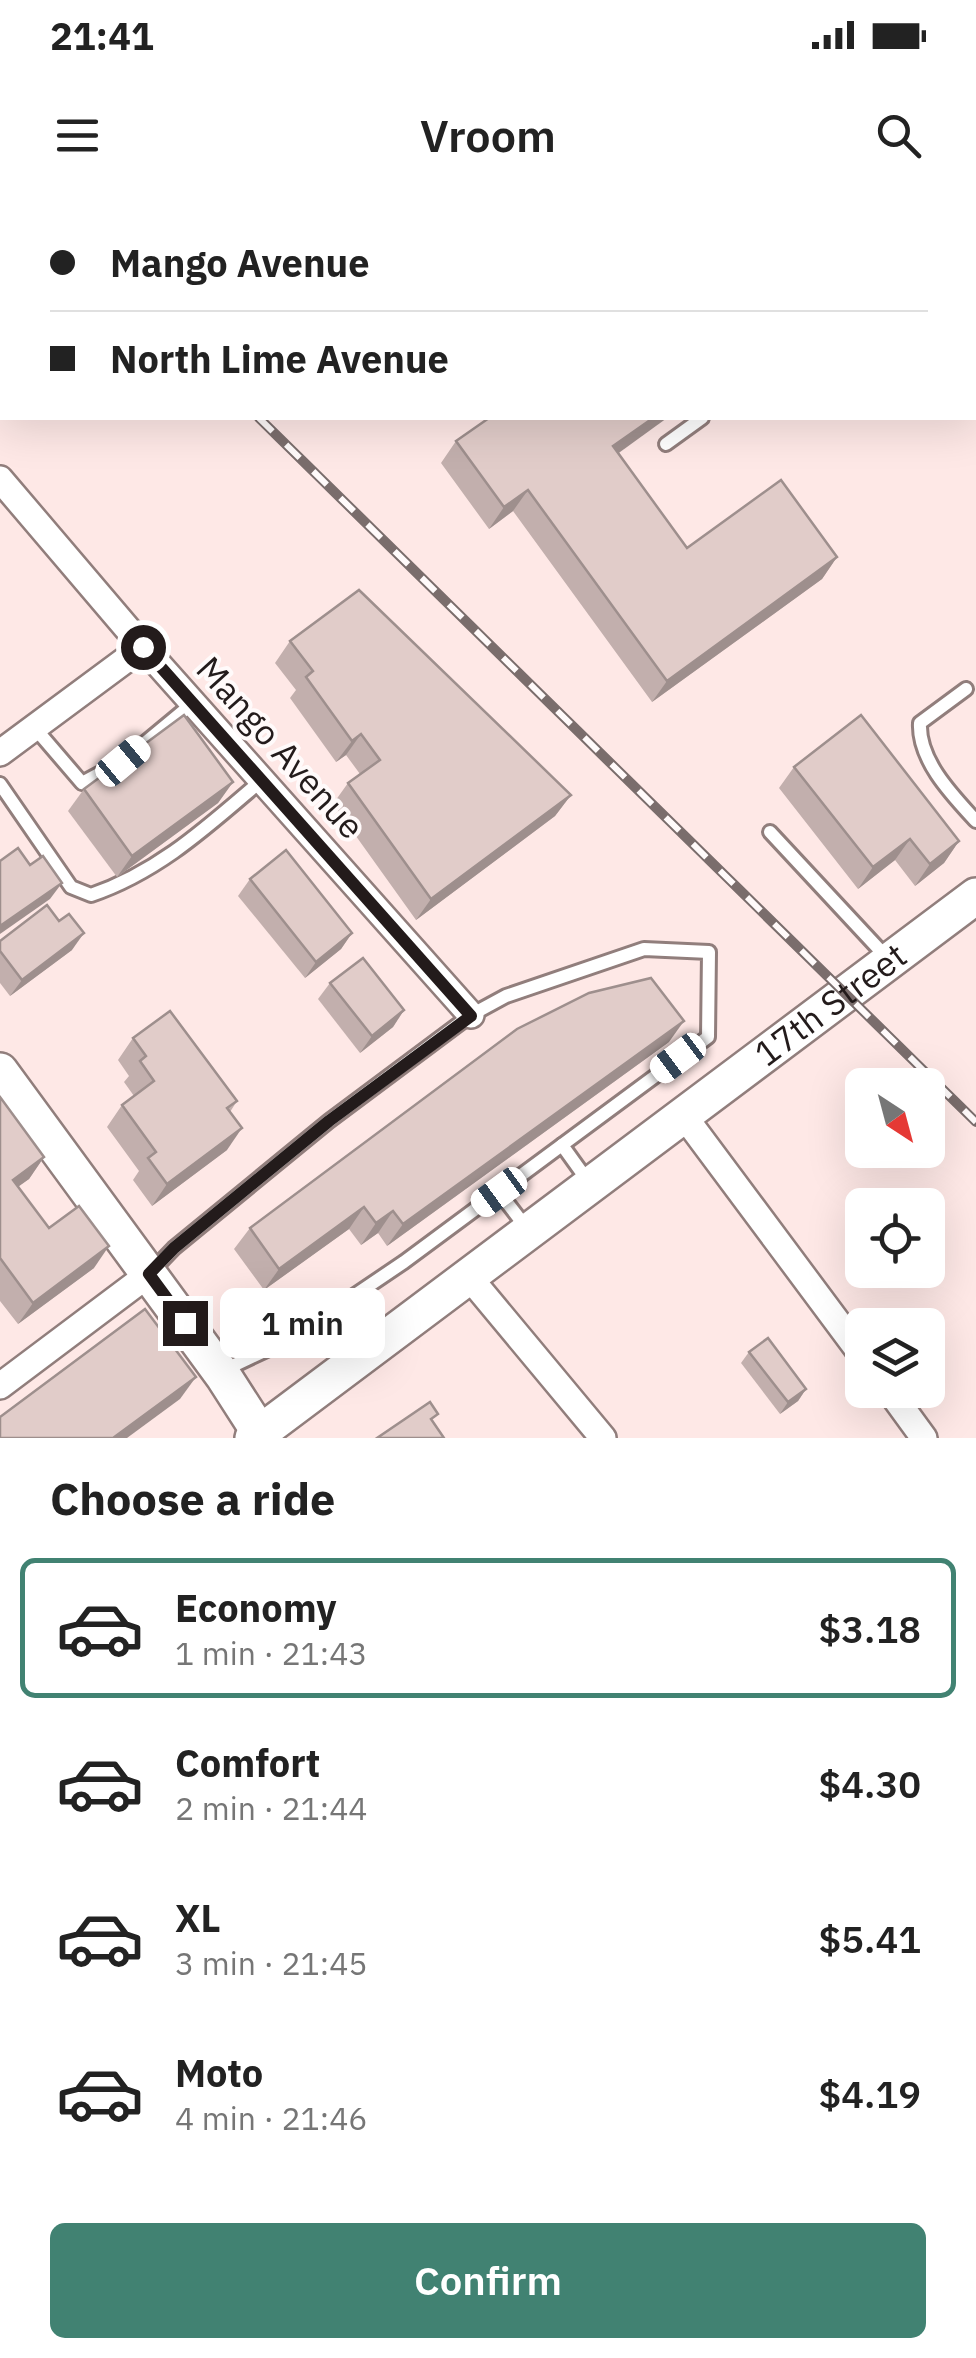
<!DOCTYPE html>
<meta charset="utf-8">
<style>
body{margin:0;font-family:"IBM Plex Sans",sans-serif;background:#f6f6f6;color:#222;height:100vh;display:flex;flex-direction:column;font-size:38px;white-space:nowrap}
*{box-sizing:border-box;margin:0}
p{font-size:32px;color:#767676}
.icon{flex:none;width:55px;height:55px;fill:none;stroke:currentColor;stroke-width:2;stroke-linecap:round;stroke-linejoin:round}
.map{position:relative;height:1238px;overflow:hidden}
.sheet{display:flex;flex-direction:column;background:#fff;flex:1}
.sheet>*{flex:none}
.hud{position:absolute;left:0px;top:0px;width:978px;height:220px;box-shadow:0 10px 40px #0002;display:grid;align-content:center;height:220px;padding:0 50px;background:#fff}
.needle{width:65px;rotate:144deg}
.controls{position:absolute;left:845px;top:868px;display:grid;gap:20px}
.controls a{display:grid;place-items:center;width:100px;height:100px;border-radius:15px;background:#fff;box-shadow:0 10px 40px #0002;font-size:50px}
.end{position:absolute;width:45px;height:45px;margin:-22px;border:12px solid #231b1b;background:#fff;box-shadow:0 0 0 5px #fff}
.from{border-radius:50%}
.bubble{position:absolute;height:70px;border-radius:15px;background:#fff;box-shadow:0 10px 40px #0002;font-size:32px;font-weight:600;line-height:70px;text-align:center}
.car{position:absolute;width:30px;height:60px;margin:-30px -15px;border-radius:12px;box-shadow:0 0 8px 2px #0007;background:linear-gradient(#fff 24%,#345 0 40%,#fff 0 76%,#345 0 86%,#fff 0)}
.hud b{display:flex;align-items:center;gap:35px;height:95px;font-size:38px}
.hud b+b{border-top:2px solid #e0e0e0}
.hud i{width:25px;height:25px;background:#222}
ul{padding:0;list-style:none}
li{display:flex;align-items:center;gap:30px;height:140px;margin:0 20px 15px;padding:0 30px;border:5px solid transparent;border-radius:15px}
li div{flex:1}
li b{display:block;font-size:38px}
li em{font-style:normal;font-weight:600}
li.active{border-color:#418272}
li>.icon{width:90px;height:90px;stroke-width:1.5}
h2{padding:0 50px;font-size:45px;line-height:120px}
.cta{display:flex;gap:20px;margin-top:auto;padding:20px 50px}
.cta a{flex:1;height:115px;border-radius:15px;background:#418272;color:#fff;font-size:40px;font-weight:600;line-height:115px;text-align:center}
.status{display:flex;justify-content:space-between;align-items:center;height:70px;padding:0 50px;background:#fff;direction:ltr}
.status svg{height:28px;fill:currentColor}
header{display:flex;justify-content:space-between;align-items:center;height:130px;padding:0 50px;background:#fff;font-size:45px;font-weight:600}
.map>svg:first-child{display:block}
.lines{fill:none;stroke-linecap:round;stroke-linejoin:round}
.lane-casing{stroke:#917e7c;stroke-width:18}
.street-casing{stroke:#917e7c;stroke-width:30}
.secondary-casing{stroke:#917e7c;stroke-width:40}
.lane{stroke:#fff;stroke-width:12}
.street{stroke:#fff;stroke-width:25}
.secondary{stroke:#fff;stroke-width:35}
.rail-casing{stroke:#7a6d6c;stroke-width:10}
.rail{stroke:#fffafa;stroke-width:6;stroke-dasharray:19;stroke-linecap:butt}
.wall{fill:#c2afad}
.shaded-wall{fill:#9e8f8d}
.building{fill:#e1ccc9;stroke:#9e8f8d;stroke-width:2.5}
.route{stroke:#231b1b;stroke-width:12}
.labels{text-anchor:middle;stroke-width:8;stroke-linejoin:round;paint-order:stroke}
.street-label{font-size:35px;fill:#231b1b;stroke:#fffafa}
</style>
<div class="status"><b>21:41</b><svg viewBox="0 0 49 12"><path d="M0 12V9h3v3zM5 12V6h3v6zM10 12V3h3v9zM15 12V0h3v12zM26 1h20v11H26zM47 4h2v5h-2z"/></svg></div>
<header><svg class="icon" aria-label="menu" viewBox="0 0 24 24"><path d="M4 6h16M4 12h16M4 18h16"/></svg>Vroom<svg class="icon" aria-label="search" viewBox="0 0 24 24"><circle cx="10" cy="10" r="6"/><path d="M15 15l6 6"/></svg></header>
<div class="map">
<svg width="976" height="1238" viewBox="0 0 976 1238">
<rect width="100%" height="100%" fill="#fee8e6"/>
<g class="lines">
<g class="lane-casing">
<g id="lane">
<polyline points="95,0 98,2"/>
<polyline points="219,0 221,2"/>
<polyline points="245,0 246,2"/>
<polyline points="975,63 976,62"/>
<polyline points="666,244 702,218"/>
<path d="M966 489 920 523C918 560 952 595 976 621"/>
<polyline points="34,527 82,583 123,561 193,503"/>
<path d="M0 584 71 687 91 695C159 672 208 626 262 580"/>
<polyline points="770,632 889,760"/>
<polyline points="499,992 528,1030"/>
<polyline points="152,1071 174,1048 329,921 471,815 506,796 644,749 709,752 708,837 562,945 590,984"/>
<polyline points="224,1170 290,1139 404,1062 562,945"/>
</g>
</g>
<g class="street-casing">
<g id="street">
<polyline points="565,0 567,2"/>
<polyline points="0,279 143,447 471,815"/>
<polyline points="0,553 143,447"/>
<polyline points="684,916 862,1155"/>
<polyline points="469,1077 603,1238"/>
<polyline points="0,1186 149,1074"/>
<polyline points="889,1190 924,1238"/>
</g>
</g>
<g class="secondary-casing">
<g id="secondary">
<polyline points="0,871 224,1177 260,1233"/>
<path id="s1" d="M253 1238 976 696"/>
</g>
</g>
<use href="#lane" class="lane"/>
<use href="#street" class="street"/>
<use href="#secondary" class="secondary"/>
<g class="rail-casing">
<g id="rail">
<polyline points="40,0 42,2"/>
<polyline points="259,218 976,922"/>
</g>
</g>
<use href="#rail" class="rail"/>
</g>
<g class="wall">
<polygon points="621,0 707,0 704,2 623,2"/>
<polygon points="456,241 618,253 687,348 837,357 822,379 652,502 513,311 489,329 441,263"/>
<polygon points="290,441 571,595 555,616 416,720 333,604 348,583 360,574 346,555 336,562 290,498 296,490 275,463"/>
<polygon points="794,567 959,641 944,663 915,686 895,660 858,689 779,588"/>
<polygon points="233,582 218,603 117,677 68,611 84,589"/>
<polygon points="250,679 352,733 341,749 305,778 238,696"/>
<polygon points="59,721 72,750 10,796 0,783 0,741"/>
<polygon points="330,783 404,810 393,827 360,853 318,799"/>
<polygon points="133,838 237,901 230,912 227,950 152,1006 133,980 139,971 107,927 122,905 134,896 124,882 129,876 118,860"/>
<polygon points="669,842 387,1046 378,1033 361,1045 349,1029 264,1090 234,1049 250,1028"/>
<polygon points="0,897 44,957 29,979 18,986 49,1028 94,1068 18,1124 0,1101"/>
<polygon points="749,1152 806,1189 798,1201 780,1214 741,1163"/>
</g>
<g class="shaded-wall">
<polygon points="693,0 707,0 704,2 689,2"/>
<polygon points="653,218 667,218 598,268 613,246"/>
<polygon points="528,290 513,311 489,329 504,307"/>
<polygon points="837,357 822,379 652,502 667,481"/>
<polygon points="361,534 346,555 336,562 352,541"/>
<polygon points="233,582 218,603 117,677 132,656"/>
<polygon points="571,595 555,616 416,720 431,699"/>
<polygon points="910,639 895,660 858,689 873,667"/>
<polygon points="959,641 944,663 915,686 930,664"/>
<polygon points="62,683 50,699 0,734 0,726"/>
<polygon points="84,733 72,750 10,796 22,780"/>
<polygon points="352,733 341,749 305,778 316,762"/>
<polygon points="404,810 393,827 360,853 372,836"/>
<polygon points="684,821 669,842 387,1046 403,1024"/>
<polygon points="242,928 227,950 152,1006 167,984"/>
<polygon points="44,957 29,979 0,1000 13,980"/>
<polygon points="364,1007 349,1029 264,1090 279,1069"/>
<polygon points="393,1011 378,1033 361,1045 376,1023"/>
<polygon points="109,1046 94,1068 18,1124 33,1103"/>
<polygon points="196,1177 180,1199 127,1238 113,1238"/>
<polygon points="806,1189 798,1201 780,1214 788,1202"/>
</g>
<g class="building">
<polygon points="652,0 693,0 689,2 654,2"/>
<polygon points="788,0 919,0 916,2 784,2"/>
<polygon points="489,218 653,218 613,246 687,348 781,280 837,357 667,481 528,290 504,307 456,241"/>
<polygon points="359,390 571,595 431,699 348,583 380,560 361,534 352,541 306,477 313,471 290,441"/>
<polygon points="184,515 233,582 132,656 84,589"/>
<polygon points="861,515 959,641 930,664 910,639 873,667 794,567"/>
<polygon points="18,648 30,665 43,656 62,683 0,726 0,661"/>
<polygon points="286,650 352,733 316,762 250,679"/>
<polygon points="47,705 59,721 69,714 84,733 22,780 0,751 0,741"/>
<polygon points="363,758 404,810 372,836 330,783"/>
<polygon points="651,778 684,821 403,1024 393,1011 376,1023 364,1007 279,1069 250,1028 517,829 589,793"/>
<polygon points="170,811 237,901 227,908 242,928 167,984 148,958 156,952 122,905 154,881 140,861 146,856 133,838"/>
<polygon points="0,897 44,957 13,980 49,1028 79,1006 109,1046 33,1103 0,1058"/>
<polygon points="145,1109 196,1177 113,1238 0,1238 0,1217"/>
<polygon points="768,1138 806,1189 788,1202 749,1152"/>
<polygon points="430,1202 438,1214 431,1219 444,1238 377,1238"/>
</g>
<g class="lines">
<polyline class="route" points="143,447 471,816 329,921 174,1048 149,1074 185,1123"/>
</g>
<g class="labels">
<g class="street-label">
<text transform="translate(280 548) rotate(48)" y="12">Mango Avenue</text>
<text dy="12" stroke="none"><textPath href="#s1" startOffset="722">17th Street</textPath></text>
</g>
</g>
</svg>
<div class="controls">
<a><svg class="needle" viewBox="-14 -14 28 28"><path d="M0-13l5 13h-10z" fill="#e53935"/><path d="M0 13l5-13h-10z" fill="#767676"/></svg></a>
<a><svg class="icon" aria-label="locate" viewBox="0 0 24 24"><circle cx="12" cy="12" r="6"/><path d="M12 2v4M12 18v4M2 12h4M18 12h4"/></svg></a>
<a><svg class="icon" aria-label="layers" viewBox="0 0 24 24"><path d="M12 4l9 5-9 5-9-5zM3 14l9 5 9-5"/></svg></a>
</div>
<i class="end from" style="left:143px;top:447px"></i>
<i class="end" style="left:185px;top:1123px"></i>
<div class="bubble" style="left:220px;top:1088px;width:165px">1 min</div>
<i class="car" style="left:123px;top:561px;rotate:50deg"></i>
<i class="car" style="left:678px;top:858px;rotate:233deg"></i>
<i class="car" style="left:499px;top:992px;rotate:234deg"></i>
<div class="hud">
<b><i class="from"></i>Mango Avenue</b>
<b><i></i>North Lime Avenue</b>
</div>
</div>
<section class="sheet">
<h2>Choose a ride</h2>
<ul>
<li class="active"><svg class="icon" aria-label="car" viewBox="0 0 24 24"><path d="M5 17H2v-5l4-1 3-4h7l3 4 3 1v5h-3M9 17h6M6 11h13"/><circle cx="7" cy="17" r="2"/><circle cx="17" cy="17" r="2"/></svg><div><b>Economy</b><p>1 min · 21:43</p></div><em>$3.18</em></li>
<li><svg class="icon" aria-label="car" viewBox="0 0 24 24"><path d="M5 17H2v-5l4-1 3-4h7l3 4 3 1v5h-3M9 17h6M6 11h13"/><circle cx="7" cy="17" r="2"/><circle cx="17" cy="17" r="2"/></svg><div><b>Comfort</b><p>2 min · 21:44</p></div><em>$4.30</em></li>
<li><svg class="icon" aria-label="car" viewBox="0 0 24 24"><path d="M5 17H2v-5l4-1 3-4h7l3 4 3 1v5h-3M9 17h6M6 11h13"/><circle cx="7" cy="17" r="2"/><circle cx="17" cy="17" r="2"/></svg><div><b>XL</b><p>3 min · 21:45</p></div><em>$5.41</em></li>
<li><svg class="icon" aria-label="car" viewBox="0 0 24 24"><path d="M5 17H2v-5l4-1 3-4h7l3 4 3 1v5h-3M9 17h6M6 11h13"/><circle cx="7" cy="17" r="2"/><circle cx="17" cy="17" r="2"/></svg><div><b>Moto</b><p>4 min · 21:46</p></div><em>$4.19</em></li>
</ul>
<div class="cta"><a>Confirm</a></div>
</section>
